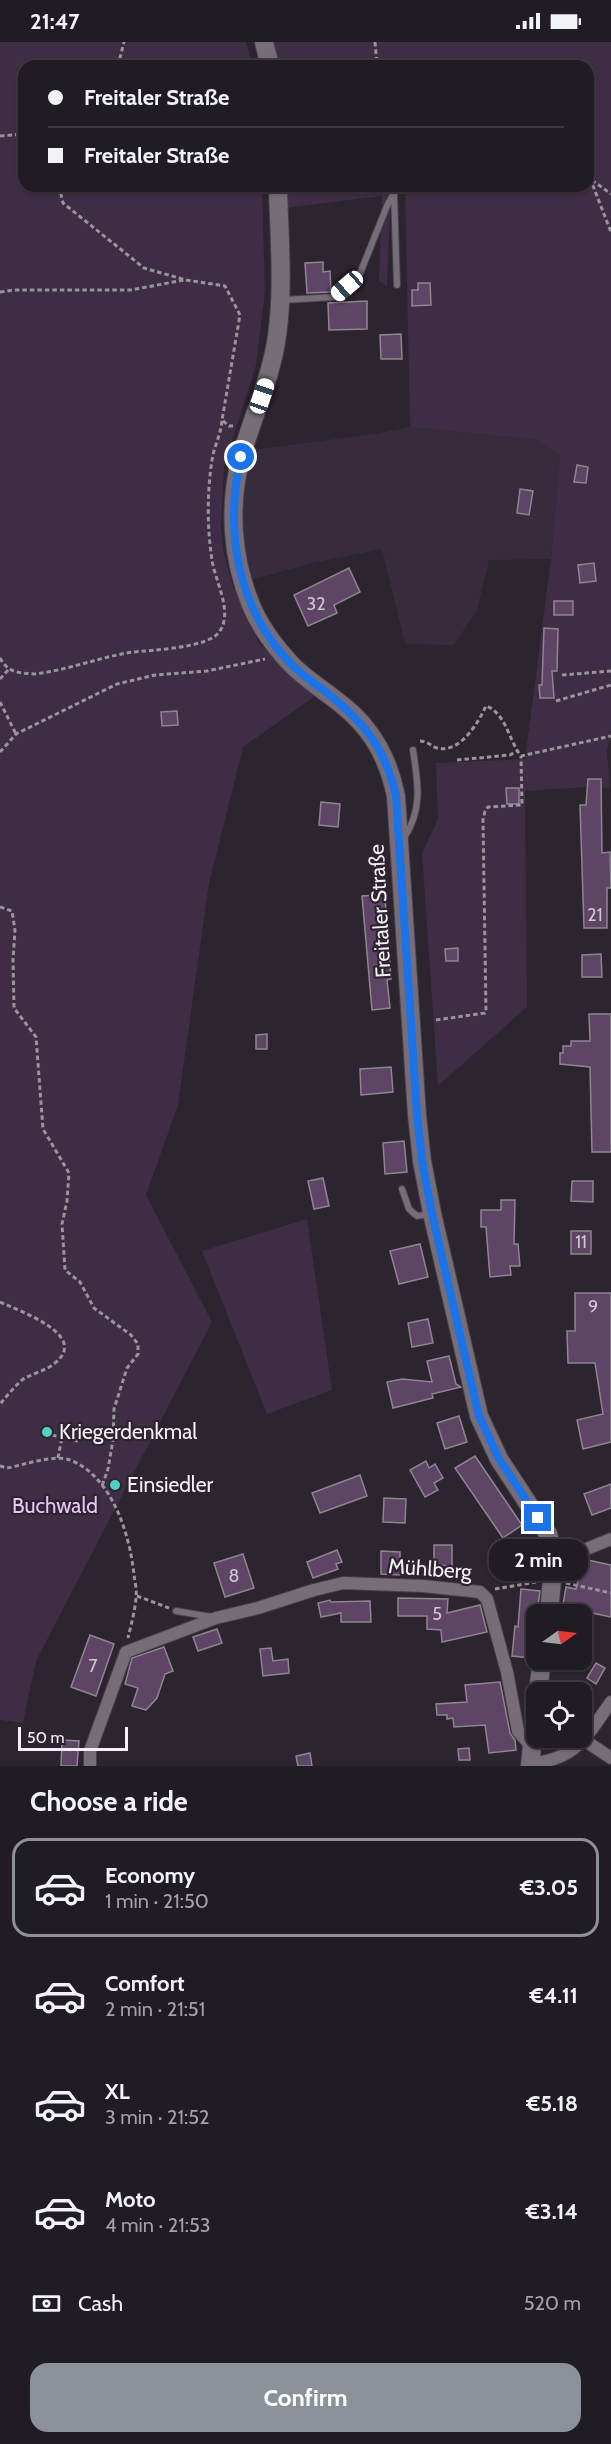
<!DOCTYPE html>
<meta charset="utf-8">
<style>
body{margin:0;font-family:Cabin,sans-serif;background:#2d2830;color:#f1f3f6;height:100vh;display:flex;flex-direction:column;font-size:22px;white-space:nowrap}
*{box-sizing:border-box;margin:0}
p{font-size:20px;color:#a2a1a6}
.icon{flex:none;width:33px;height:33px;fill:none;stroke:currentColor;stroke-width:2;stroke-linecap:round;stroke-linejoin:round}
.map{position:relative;height:1724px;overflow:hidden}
.drawer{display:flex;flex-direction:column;background:#211b23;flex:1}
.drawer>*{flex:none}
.banner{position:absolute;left:18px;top:18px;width:576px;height:132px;border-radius:18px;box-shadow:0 2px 4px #0004,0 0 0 2px #3e3941;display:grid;align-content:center;height:132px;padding:0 30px;background:#211b23}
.needle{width:39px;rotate:76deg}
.buttons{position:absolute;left:526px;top:1562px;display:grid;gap:12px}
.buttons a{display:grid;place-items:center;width:66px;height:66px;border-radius:12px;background:#211b23;box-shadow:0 2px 4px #0004,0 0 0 2px #3e3941;font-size:30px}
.scale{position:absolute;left:18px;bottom:15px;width:110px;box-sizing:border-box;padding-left:6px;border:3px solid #f5f0f7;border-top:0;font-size:16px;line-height:21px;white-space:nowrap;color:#f5f0f7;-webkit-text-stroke:4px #2c242f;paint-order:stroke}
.end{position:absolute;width:27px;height:27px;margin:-14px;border:8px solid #1a73e8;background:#fff;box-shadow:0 0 0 3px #fff}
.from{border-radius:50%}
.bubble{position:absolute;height:42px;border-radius:18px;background:#211b23;box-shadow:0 2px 4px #0004,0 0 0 2px #3e3941;font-size:20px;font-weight:700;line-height:42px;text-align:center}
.car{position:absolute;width:18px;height:36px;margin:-18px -9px;border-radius:8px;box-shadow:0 0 4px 2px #0007;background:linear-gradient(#fff 24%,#345 0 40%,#fff 0 76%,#345 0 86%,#fff 0)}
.banner b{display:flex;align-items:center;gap:21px;height:57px;font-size:22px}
.banner b+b{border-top:2px solid #3e3941}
.banner i{width:15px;height:15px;background:#f1f3f6}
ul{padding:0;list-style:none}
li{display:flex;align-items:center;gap:18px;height:99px;margin:0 12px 9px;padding:0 18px;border:3px solid transparent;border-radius:18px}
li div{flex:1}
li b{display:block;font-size:22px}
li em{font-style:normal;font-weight:700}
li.selected{border-color:#8c9099}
li>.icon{width:54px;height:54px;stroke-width:1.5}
h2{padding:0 30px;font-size:27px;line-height:72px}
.pay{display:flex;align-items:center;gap:15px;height:66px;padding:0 30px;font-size:22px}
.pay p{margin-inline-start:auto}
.button{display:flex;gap:12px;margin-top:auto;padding:12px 30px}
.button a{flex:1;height:69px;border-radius:18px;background:#8c9099;color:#fff;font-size:24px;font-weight:700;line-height:69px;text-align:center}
.status{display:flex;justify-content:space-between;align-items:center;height:42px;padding:0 30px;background:#211b23;direction:ltr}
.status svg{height:16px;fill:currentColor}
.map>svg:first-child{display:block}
.built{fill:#382c3c}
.green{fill:#3e2d44}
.building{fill:#5e4566;stroke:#8e8591;stroke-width:1.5}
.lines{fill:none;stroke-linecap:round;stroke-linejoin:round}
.service-casing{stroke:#464048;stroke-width:8}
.minor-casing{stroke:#464048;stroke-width:14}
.secondary-casing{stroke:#464048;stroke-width:20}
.path{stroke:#9a949d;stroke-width:3;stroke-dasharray:4.5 3;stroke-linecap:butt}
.service{stroke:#766d79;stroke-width:6}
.minor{stroke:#766d79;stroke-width:12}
.secondary{stroke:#766d79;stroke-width:18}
.route{stroke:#1a73e8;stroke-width:8}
.poi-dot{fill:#57cec2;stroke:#2c242f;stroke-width:2}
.labels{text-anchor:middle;stroke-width:4.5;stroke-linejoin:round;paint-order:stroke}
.number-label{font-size:18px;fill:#cfc5d3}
.street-label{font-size:21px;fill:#f5f0f7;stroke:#2c242f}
.poi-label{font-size:21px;fill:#f5f0f7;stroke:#2c242f;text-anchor:start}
.park-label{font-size:21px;fill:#edc2fc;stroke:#2c242f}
</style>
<div class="status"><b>21:47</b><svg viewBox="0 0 49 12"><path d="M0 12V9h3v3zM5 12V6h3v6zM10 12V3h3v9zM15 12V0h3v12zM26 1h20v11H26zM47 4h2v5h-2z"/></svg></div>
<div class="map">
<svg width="611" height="1724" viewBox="0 0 611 1724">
<rect width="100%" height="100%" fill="#2c242f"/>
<polygon class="built" points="410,385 536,398 560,413 551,517 489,518 477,568 454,603 405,602 382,507 312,521 251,538 244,512 240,459 251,408 375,392"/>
<g class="green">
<polygon points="0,0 246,0 253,24 24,24 24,144 262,144 265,250 256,323 224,426 221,486 224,512 233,545 259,601 315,654 243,705 209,841 178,1063 146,1153 212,1280 36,1619 23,1681 0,1678"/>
<polygon points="272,0 611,0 611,691 607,709 610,746 586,745 525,749 527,965 438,1044 422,811 438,777 436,721 525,717 551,517 560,413 536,398 410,385 405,144 588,144 588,24 277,24"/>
<polygon points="285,144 391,144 387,244 379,239 382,154 286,166"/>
<polygon points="307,1177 332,1348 267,1372 202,1209"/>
</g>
<g class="building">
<polygon points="323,220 323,230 330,229 331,250 307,251 305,221"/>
<polygon points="418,241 430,241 431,263 412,264 412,248 418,248"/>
<polygon points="367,259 367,287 329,288 328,261"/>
<polygon points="401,292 402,317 381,317 380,293"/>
<polygon points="577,423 588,425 586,441 574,440"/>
<polygon points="520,447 533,449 529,473 517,471"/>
<polygon points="594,521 596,539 580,541 578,523"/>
<polygon points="349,526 360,550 334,563 337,571 308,584 294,553"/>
<rect x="554" y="559" width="19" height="14"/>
<polygon points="544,586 558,587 557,629 552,629 554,656 540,656 539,643 542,643"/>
<polygon points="177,669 178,683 162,684 161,670"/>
<polygon points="588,737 601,737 602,811 610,810 611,846 607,846 607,886 584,886 580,763 586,763"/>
<polygon points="506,746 519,746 519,762 507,762"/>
<polygon points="321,760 340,762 338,785 319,783"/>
<polygon points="376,853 377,857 385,856 391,937 387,938 390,966 372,968 362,854"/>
<polygon points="458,906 458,919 446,919 445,907"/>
<polygon points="601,912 602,935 582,935 582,913"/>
<polygon points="589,972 611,972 611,1110 592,1110 590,1025 560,1022 560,1011 563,1011 563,1004 571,1004 571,999 590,999"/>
<polygon points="267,992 267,1007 256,1007 256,993"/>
<polygon points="391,1025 393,1050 361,1053 360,1027"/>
<polygon points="404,1099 407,1130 385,1132 383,1101"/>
<polygon points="323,1136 329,1164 314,1167 308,1139"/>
<polygon points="572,1139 593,1139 593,1160 571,1159"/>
<polygon points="501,1158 515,1158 514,1202 518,1202 520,1224 510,1224 511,1233 490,1235 486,1185 481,1185 481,1168 501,1168"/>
<rect x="571" y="1189" width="20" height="23"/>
<polygon points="420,1202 428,1235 399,1242 390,1209"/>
<polygon points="575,1251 611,1251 611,1400 583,1407 577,1378 603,1372 595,1321 568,1321 567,1289 575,1289"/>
<polygon points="428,1277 433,1301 412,1305 408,1281"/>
<polygon points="449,1314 456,1342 461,1345 432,1352 433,1356 393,1366 387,1340 402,1337 432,1340 427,1319"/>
<polygon points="459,1374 467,1400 445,1407 437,1381"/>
<polygon points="475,1414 522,1483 503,1496 455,1426"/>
<polygon points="426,1419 429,1426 435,1422 443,1436 434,1441 438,1448 425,1455 410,1428"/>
<polygon points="360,1433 367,1454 320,1471 312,1451"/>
<polygon points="611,1442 611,1466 592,1473 584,1452"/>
<polygon points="384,1456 406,1457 405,1481 383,1480"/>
<polygon points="526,1502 530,1526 513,1529 509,1505"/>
<polygon points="434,1503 452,1503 452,1524 434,1523"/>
<polygon points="337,1508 342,1520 336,1522 338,1527 313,1536 307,1520"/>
<polygon points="381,1509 400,1510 400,1533 381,1532"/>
<polygon points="243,1512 254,1546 225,1555 214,1521"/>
<polygon points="583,1517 611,1523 611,1575 582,1569 582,1571 562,1568 566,1545 576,1547"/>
<polygon points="521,1547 540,1549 531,1616 512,1614 515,1584 518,1585"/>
<polygon points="398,1556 448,1557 447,1571 480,1563 487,1590 442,1600 441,1588 427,1587 427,1574 398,1574"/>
<polygon points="330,1558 331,1560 370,1559 371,1580 341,1580 341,1571 321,1575 318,1561"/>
<polygon points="217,1587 222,1601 198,1609 193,1595"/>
<polygon points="90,1593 114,1602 96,1654 71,1645"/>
<polygon points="164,1605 173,1629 165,1632 157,1656 146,1668 132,1664 138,1646 125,1642 132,1616"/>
<polygon points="271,1606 273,1619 288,1617 289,1631 263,1634 260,1607"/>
<polygon points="596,1621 605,1626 596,1642 587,1636"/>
<polygon points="500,1640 510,1691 515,1698 516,1708 489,1711 485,1683 454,1685 453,1676 447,1677 447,1673 437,1673 436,1662 467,1660 465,1643"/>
<polygon points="62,1698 79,1699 77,1724 61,1724"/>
<polygon points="469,1706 470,1718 459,1718 458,1707"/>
<polygon points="310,1711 312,1724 298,1724 296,1714"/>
</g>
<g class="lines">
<g class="service-casing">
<g id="service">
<polyline points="394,151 397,243"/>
<polyline points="283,258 335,255 359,234 387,164 394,151 395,144"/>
<path d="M404 796C423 767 418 741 413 708"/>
<polyline points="402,1147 409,1167 417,1174 431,1172"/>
<polyline points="176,1569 212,1575"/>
</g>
</g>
<g class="minor-casing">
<g id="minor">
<polyline points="554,1514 584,1508 611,1497"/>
<polyline points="584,1698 611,1716"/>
<path d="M530 1722C578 1716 585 1696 611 1660"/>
<polyline points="90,1724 90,1709 126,1610 216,1576 258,1566 314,1548 343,1541 423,1544 480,1550 487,1557 507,1630 518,1689 531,1704"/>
</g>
</g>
<g class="secondary-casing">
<g id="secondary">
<polyline points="264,0 270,24"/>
<path d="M278 144C279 193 284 245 277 294 271 337 252 375 241 416 228 464 232 517 251 563 260 585 276 606 292 623 315 646 347 661 367 688 383 708 391 730 396 754L417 1073 422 1119 432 1171 479 1374 499 1417 548 1492 554 1514 549 1572"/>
<polyline points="538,1650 542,1617"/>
<polyline points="530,1724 537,1655"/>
</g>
</g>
<g class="path">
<polyline points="375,0 377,24"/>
<polyline points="118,24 124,0"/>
<polyline points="0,94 24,92"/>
<polyline points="590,136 611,190"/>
<polyline points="592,138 611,152"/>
<polyline points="59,144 63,161 144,226 186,238 225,244 240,273 222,378 229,384 234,384"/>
<polyline points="0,250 14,248 131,248 184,238"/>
<path d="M0 616C8 631 19 631 35 632 68 628 100 615 133 610 152 608 210 606 220 589 233 569 215 539 212 518 207 486 207 450 212 418 214 404 221 393 222 378"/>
<polyline points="562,633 611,629"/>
<polyline points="0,637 8,628"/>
<polyline points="556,659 611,643"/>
<polyline points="0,660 16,692"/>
<path d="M420 699C428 699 430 704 437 706 460 712 478 681 486 664 506 671 509 699 521 714L611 694"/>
<polyline points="0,710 16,692 117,642 155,633 207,629 265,617"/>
<polyline points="457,718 510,713 517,709"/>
<polyline points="0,865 12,869 15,888 13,918 14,966 36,995 43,1087 69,1131 67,1159 62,1182 65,1228 80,1240 94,1266 131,1293 138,1302 138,1312 127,1326 114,1367 113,1398 108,1427 102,1444"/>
<polyline points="436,978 485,971 486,969 483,778 485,769 488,765 522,763 521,714"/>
<path d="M0 1260C19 1269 90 1293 55 1321 46 1329 32 1331 22 1338 14 1345 7 1354 0 1362"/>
<polyline points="52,1393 78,1399"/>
<polyline points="58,1416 62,1395"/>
<path d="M0 1424 7 1426C24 1423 54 1412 70 1418 112 1434 130 1493 134 1533 135 1540 137 1548 136 1556 135 1569 131 1583 128 1596"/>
<polyline points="566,1541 611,1551"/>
<polyline points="495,1547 536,1540"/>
<polyline points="137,1554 169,1566"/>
</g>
<use href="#service" class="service"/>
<use href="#minor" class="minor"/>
<use href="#secondary" class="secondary"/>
</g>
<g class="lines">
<path class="route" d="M241 415C224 489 237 567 292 623 302 633 316 642 327 651 365 681 385 706 396 754L417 1073 422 1119 432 1172 479 1374 499 1417 538 1476"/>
</g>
<g class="poi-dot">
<circle cx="47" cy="1390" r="6"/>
<circle cx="115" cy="1443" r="6"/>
</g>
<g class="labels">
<g class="number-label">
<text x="316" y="568">32</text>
<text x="595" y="879">21</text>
<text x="581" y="1206">11</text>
<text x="593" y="1271">9</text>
<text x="234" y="1540">8</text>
<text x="437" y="1578">5</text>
<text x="93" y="1630">7</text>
</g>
<g class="street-label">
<text transform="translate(380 869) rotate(-93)" y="7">Freitaler Straße</text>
<text transform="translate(430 1527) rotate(4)" y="7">Mühlberg</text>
</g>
<g class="poi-label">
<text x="59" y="1397">Kriegerdenkmal</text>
<text x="127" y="1450">Einsiedler</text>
</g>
<g class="park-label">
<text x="55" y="1471">Buchwald</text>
</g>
</g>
</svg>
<div class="buttons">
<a><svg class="needle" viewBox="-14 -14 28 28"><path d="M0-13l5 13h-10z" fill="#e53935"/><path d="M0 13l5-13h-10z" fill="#a2a1a6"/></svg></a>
<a><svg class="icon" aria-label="locate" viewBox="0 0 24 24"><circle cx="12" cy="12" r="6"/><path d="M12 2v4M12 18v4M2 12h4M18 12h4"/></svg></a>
</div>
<div class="scale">50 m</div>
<i class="end from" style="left:241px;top:415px"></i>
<i class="end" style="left:538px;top:1476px"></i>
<div class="bubble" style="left:489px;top:1497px;width:99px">2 min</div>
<i class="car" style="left:347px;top:244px;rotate:229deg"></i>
<i class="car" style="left:262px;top:354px;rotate:19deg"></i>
<div class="banner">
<b><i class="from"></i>Freitaler Straße</b>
<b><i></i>Freitaler Straße</b>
</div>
</div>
<section class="drawer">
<h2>Choose a ride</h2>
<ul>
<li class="selected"><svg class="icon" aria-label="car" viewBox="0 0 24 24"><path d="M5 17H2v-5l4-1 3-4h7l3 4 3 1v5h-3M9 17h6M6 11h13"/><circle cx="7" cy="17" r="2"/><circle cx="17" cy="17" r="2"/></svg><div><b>Economy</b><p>1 min · 21:50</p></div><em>€3.05</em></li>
<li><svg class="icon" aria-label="car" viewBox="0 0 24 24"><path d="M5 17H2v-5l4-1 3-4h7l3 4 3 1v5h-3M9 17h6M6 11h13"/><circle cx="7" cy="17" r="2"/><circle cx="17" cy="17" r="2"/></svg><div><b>Comfort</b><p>2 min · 21:51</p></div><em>€4.11</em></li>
<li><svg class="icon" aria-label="car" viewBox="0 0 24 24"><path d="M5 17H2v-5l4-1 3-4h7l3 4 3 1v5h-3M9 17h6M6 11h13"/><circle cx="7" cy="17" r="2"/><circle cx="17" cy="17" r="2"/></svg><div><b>XL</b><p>3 min · 21:52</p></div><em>€5.18</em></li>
<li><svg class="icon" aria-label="car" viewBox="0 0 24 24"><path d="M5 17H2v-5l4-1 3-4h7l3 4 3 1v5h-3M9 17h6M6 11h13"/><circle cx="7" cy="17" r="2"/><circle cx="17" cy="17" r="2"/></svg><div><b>Moto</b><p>4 min · 21:53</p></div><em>€3.14</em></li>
</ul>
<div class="pay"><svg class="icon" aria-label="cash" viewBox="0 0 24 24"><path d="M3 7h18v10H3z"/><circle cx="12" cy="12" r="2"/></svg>Cash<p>520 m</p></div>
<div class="button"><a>Confirm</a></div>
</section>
